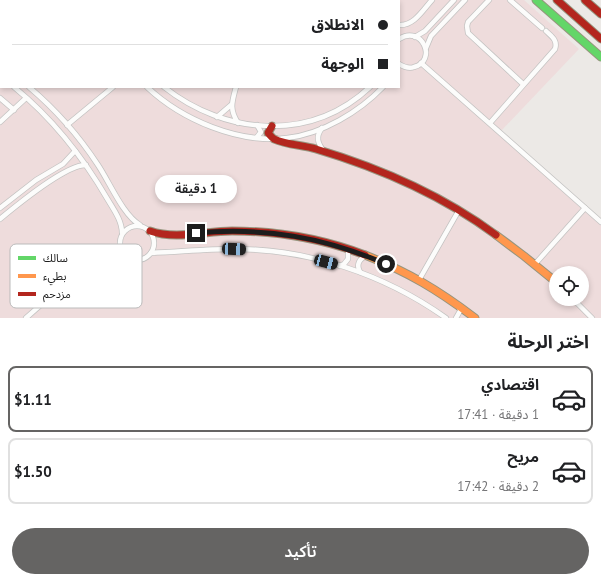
<!DOCTYPE html>
<html lang="ar">
<meta charset="utf-8">
<style>
body{margin:0;font-family:"PT Sans","Noto Sans Arabic",sans-serif;background:#f6f6f6;color:#202124;direction:rtl;height:100vh;display:flex;flex-direction:column;font-size:15px;white-space:nowrap}
*{box-sizing:border-box;margin:0}
p{font-size:13px;color:#757577}
.icon{flex:none;width:22px;height:22px;fill:none;stroke:currentColor;stroke-width:2;stroke-linecap:round;stroke-linejoin:round}
.map{position:relative;height:318px;overflow:hidden;direction:ltr}
.panel{display:flex;flex-direction:column;background:#fff;flex:1}
.panel>*{flex:none}
.banner{position:absolute;left:0px;top:0px;width:400px;height:88px;box-shadow:0 2px 6px #0003;direction:rtl;display:grid;align-content:center;height:88px;padding:0 12px;background:#fff}
.buttons{position:absolute;left:549px;top:266px;display:grid;gap:8px}
.buttons a{display:grid;place-items:center;width:40px;height:40px;border-radius:50%;background:#fff;box-shadow:0 2px 6px #0003;font-size:20px}
.end{position:absolute;width:18px;height:18px;margin:-9px;border:5px solid #1d1d1d;background:#fff;box-shadow:0 0 0 2px #fff}
.from{border-radius:50%}
.bubble{position:absolute;height:28px;border-radius:14px;background:#fff;box-shadow:0 2px 6px #0003;font-size:13px;font-weight:600;line-height:28px;text-align:center;direction:rtl}
.car{position:absolute;width:12px;height:24px;margin:-12px -6px;border-radius:5px;box-shadow:0 0 3px 1px #0007;background:linear-gradient(#222 24%,#8ab4d8 0 40%,#222 0 76%,#8ab4d8 0 86%,#222 0)}
.banner b{display:flex;align-items:center;gap:14px;height:38px;font-size:15px}
.banner b+b{border-top:1px solid #e0e0e0}
.banner i{width:10px;height:10px;background:#202124}
ul{padding:0;list-style:none}
li{display:flex;align-items:center;gap:12px;height:66px;margin:0 8px 6px;padding:0 4px;border:2px solid #e0e0e0;border-radius:8px}
li div{flex:1}
li b{display:block;font-size:15px}
li em{font-style:normal;font-weight:600}
li.selected{border-color:#656463}
li>.icon{width:36px;height:36px;stroke-width:1.5}
h2{padding:0 12px;font-size:18px;line-height:48px}
.button{display:flex;gap:8px;margin-top:auto;padding:8px 12px}
.button a{flex:1;height:46px;border-radius:24px;background:#656463;color:#fff;font-size:16px;font-weight:600;line-height:46px;text-align:center}
.map>svg:first-child{display:block}
.commercial{fill:#eedcdc;fill-rule:evenodd}
.lines{fill:none;stroke-linecap:round;stroke-linejoin:round}
.street-casing{stroke:#c4c3c2;stroke-width:6}
.fast-casing{stroke:#96957e;stroke-width:9}
.slow-casing{stroke:#96957e;stroke-width:9}
.jam-casing{stroke:#96957e;stroke-width:9}
.street{stroke:#fcfcfb;stroke-width:4.5}
.fast{stroke:#63d668;stroke-width:7}
.slow{stroke:#ff974d;stroke-width:7}
.jam{stroke:#b3261e;stroke-width:7}
.route{stroke:#1d1d1d;stroke-width:5}
.key{fill:#fff;stroke:#bbb;stroke-width:1}
.key-label{font-size:11px;fill:#1d1d1d}
</style>
<div class="map">
<svg width="601" height="318" viewBox="0 0 601 318">
<rect width="100%" height="100%" fill="#ece9e6"/>
<path class="commercial" d="M0 0H524L579 49 501 131 601 222V318H0ZM1 1H399V87H1ZM556 273H582V299H556Z"/>
<g class="lines">
<g class="street-casing">
<g id="street">
<polyline points="86,0 87,1"/>
<polyline points="99,0 99,1"/>
<polyline points="196,0 197,1"/>
<polyline points="350,0 351,1"/>
<polyline points="370,0 370,1"/>
<polyline points="489,0 468,22 467,26 468,33 523,84"/>
<polyline points="510,0 542,28"/>
<polyline points="326,1 327,0"/>
<path d="M399 25C414 26 423 10 432 0"/>
<polyline points="415,37 425,31 454,0"/>
<path d="M399 39C422 24 438 61 414 67 409 69 404 67 399 64"/>
<polyline points="426,48 431,36 465,0"/>
<polyline points="0,62 1,63"/>
<polyline points="421,63 601,222"/>
<polyline points="0,76 1,77"/>
<path d="M14 87C52 118 83 157 108 200 114 210 122 221 122 233"/>
<path d="M29 87C55 109 79 136 98 165 110 183 123 215 140 225"/>
<path d="M147 87C182 120 239 144 287 138 322 134 359 112 383 87"/>
<path d="M164 87C225 135 310 143 370 87"/>
<path d="M236 87C232 102 229 109 238 123"/>
<polyline points="0,98 14,110"/>
<polyline points="217,117 231,105"/>
<polyline points="0,122 26,98"/>
<path d="M490 123 555 49C558 40 551 36 546 31"/>
<polyline points="67,125 113,87"/>
<polyline points="257,125 261,132 257,137"/>
<path d="M322 128C315 137 318 144 324 151"/>
<polyline points="0,208 36,180 63,164 75,151"/>
<path d="M0 219C17 205 65 165 86 165"/>
<circle cx="137" cy="243" r="17"/>
<path d="M151 253C179 252 206 249 233 249 309 249 384 274 446 318"/>
<polyline points="535,264 585,208"/>
<polyline points="340,266 344,264 348,259 348,251 346,248"/>
<path d="M360 272C356 265 359 258 367 256"/>
<polyline points="419,280 459,210"/>
<polyline points="573,299 592,318"/>
<path d="M26 318C38 307 50 297 63 288 82 276 110 269 120 246"/>
<polyline points="456,318 460,311 459,305"/>
</g>
</g>
<g class="fast-casing">
<polyline id="fast" points="536,0 601,57"/>
</g>
<g class="slow-casing">
<g id="slow">
<polyline points="496,235 524,256 556,282"/>
<path d="M365 255C408 272 438 290 475 318"/>
</g>
</g>
<g class="jam-casing">
<g id="jam">
<polyline points="557,0 601,39"/>
<polyline points="585,0 601,14"/>
<path d="M272 126 268 133C270 135 272 138 274 139 287 145 303 145 316 149 380 168 442 195 496 235"/>
<path d="M150 231C176 240 205 231 232 231 277 231 323 239 365 255"/>
</g>
</g>
<use href="#street" class="street"/>
<use href="#fast" class="fast"/>
<use href="#slow" class="slow"/>
<use href="#jam" class="jam"/>
</g>
<g class="lines">
<path class="route" d="M196 233C265 227 323 237 386 264"/>
</g>
<rect x="10" y="244" width="132" height="64" rx="6" class="key"/>
<rect x="18" y="256" width="18" height="4" fill="#63d668"/>
<rect x="18" y="274" width="18" height="4" fill="#ff974d"/>
<rect x="18" y="292" width="18" height="4" fill="#b3261e"/>
<g class="key-label">
<text x="43" y="262">سالك</text>
<text x="43" y="280">بطيء</text>
<text x="43" y="298">مزدحم</text>
</g>
</svg>
<div class="buttons">
<a><svg class="icon" aria-label="locate" viewBox="0 0 24 24"><circle cx="12" cy="12" r="6"/><path d="M12 2v4M12 18v4M2 12h4M18 12h4"/></svg></a>
</div>
<i class="end from" style="left:386px;top:264px"></i>
<i class="end" style="left:196px;top:233px"></i>
<div class="bubble" style="left:155px;top:175px;width:82px">1 دقيقة</div>
<i class="car" style="left:234px;top:249px;rotate:92deg"></i>
<i class="car" style="left:326px;top:262px;rotate:105deg"></i>
<div class="banner">
<b><i class="from"></i>الانطلاق</b>
<b><i></i>الوجهة</b>
</div>
</div>
<section class="panel">
<h2>اختر الرحلة</h2>
<ul>
<li class="selected"><svg class="icon" aria-label="car" viewBox="0 0 24 24"><path d="M5 17H2v-5l4-1 3-4h7l3 4 3 1v5h-3M9 17h6M6 11h13"/><circle cx="7" cy="17" r="2"/><circle cx="17" cy="17" r="2"/></svg><div><b>اقتصادي</b><p>1 دقيقة · 17:41</p></div><em>$1.11</em></li>
<li><svg class="icon" aria-label="car" viewBox="0 0 24 24"><path d="M5 17H2v-5l4-1 3-4h7l3 4 3 1v5h-3M9 17h6M6 11h13"/><circle cx="7" cy="17" r="2"/><circle cx="17" cy="17" r="2"/></svg><div><b>مريح</b><p>2 دقيقة · 17:42</p></div><em>$1.50</em></li>
</ul>
<div class="button"><a>تأكيد</a></div>
</section>
